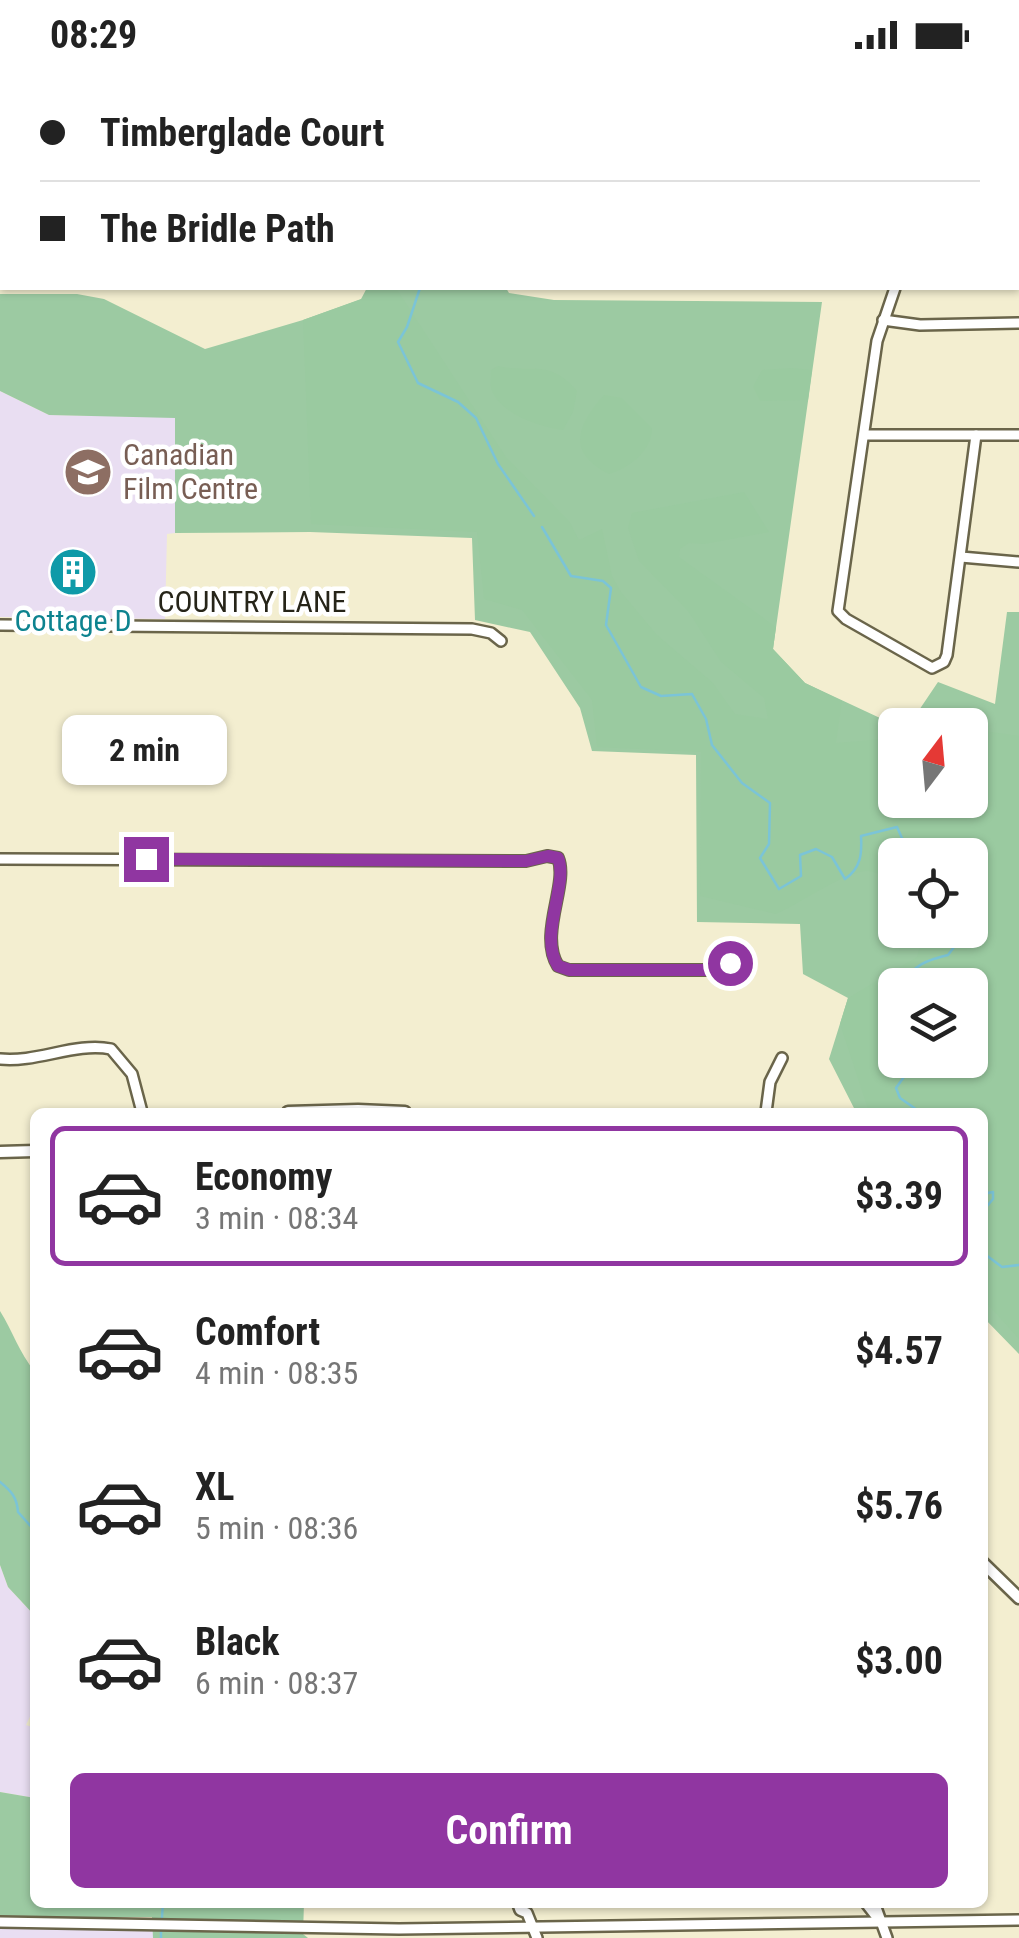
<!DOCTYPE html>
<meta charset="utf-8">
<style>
body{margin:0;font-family:"Roboto Condensed",sans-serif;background:#f6f6f6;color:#222;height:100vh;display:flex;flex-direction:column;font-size:38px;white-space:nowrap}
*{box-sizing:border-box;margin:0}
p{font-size:32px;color:#767676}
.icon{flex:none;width:55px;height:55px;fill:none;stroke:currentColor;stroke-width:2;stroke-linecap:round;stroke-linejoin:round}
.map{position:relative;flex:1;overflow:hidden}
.drawer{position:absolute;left:30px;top:1038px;width:958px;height:800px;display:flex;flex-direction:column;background:#fff;border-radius:15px;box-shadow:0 2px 8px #0004}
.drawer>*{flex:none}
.banner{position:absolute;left:0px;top:0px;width:1020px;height:220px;box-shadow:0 2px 8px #0004;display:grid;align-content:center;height:220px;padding:0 40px;background:#fff}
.needle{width:65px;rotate:16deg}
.tools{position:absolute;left:878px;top:638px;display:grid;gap:20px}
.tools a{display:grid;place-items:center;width:110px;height:110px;border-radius:15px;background:#fff;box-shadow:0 2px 8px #0004;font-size:50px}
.end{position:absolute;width:45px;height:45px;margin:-22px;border:12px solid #9036a1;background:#fff;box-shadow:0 0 0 5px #fff}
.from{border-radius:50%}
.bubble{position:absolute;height:70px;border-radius:15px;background:#fff;box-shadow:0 2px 8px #0004;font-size:32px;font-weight:700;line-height:70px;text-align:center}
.banner b{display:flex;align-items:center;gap:35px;height:95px;font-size:38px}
.banner b+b{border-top:2px solid #e0e0e0}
.banner i{width:25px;height:25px;background:#222}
ul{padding:18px 0 0;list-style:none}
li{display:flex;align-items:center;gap:30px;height:140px;margin:0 20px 15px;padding:0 20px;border:5px solid transparent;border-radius:15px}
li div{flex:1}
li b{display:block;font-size:38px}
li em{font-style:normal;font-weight:700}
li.active{border-color:#9036a1}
li>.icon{width:90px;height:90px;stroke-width:1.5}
.cta{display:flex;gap:20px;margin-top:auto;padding:20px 40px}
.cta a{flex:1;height:115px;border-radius:15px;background:#9036a1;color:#fff;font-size:40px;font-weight:700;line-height:115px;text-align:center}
.status{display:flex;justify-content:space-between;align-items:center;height:70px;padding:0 50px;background:#fff;direction:ltr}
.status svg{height:28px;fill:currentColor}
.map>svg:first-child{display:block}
.education{fill:#e9def2}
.green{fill:#9ccaa2;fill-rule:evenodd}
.forest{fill:#9acaa0;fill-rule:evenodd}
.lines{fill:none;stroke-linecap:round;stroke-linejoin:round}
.stream{stroke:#7bc4d7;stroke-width:2.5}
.minor-casing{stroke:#6a654a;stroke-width:14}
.tertiary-casing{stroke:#6a654a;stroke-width:15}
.minor{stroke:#fff;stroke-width:9}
.tertiary{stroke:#fff;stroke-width:10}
.route{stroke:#9036a1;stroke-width:12}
.labels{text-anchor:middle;stroke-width:9;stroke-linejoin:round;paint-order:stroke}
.education-label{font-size:30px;fill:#785e54;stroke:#fff;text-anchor:start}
.street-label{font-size:30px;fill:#262418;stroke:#fff}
.culture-label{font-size:30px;fill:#0d838f;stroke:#fff}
</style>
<div class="status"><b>08:29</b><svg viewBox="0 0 49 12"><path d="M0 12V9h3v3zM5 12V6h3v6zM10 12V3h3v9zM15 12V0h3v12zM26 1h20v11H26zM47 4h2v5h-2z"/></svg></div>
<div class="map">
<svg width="1019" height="1868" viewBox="0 0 1019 1868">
<rect width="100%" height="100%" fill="#f3eed0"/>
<g class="education">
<polygon points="0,321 49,345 175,347 175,463 167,464 165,549 0,547"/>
<polygon points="0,1495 8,1517 35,1546 35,1576 30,1595 35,1602 35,1636 26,1655 35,1658 35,1728 0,1722"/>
<polygon points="0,1858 153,1860 153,1868 0,1868"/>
</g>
<g class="green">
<path d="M367 218H506L509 223 554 230 822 232 773 579 805 613 895 655V730H970V655H909L938 612 995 634 1007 542H1019V1284L983 1247 982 1042H856L829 989 848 928 803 904 800 854 697 852 696 685 592 681 580 638 530 562 475 550 472 468 310 462 175 463V348L49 345 0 321V224H77L104 229 205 279 303 250 361 229ZM895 785H970V860H895ZM895 915H970V990H895Z"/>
<path d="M0 1241C13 1262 19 1282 35 1302V1546L8 1517 0 1495Z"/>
<polygon points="0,1722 35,1728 35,1832 304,1833 303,1864 308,1868 153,1868 152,1847 0,1847"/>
</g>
<g class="forest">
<path d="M367 218H396L506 387 569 451 579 470 602 459 612 506 621 522 657 565 713 613 735 644 768 649 764 628 721 592 688 541 639 491 628 458 632 443 744 422 769 462 704 474 689 473 680 479 679 487 776 557 773 579 805 613 842 631 836 673 895 668V730H970V659L1019 666V1269L983 1229 982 1042H869L840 954 848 928 917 887 924 860H970V785H895V817C888 809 878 801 867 801 843 802 800 834 776 844L700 826 701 682 597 677 592 630 522 540 484 529 477 462 311 454 303 250 362 229ZM895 915H970V990H895Z"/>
<path d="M498 296C532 304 549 288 577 321L573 342 563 360C540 357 499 344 491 318 490 312 491 306 491 300Z"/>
<polygon points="792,298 812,300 808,330 760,331 753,317 762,300"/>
<path d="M604 325 622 328 652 358C652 381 629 398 609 404 565 382 578 355 604 325Z"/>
</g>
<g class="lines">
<g class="stream">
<polyline points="464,2 464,0"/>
<polyline points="420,218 407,257 398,272 418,313 458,332 476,348 498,394 534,446"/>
<path d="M542 457 571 506 603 511 611 518 606 555 641 617 661 626 692 624 706 649 712 675 742 713 770 733 769 774 760 788 779 819 801 806 800 785 816 779 832 787 845 809C861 798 862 784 861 766L897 757 906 777 903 785"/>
<polyline points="970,827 973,829 970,837"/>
<path d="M902 915C913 895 927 890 948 885L957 873 958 860"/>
<polyline points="916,990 896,1018 900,1028 920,1042"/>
<polyline points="982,1124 993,1122 993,1129 982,1142"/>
<polyline points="982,1182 1002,1197 1019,1195"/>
<path d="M0 1412C11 1421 17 1427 18 1442L35 1461"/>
<polyline points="162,1847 163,1832"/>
<polyline points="161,1868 161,1860"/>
</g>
<g class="minor-casing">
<g id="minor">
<polyline points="275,0 277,2"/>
<polyline points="121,2 121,0"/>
<polyline points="881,2 882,0"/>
<polyline points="1018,33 1019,33"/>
<polyline points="1018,143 1019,143"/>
<polyline points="0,164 2,164"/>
<polyline points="895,218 877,271 838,541 846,549 932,598 944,592 947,585 976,365"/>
<polyline points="883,250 920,255 1019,253"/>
<polyline points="864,365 1019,365"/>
<polyline points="961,487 1019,492"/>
<polyline points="0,555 472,559 491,563 501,571"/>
<path d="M0 789 526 791 547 786 558 788C569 814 538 864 558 896L569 900H712L730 893"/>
<path d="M0 989C37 993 75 972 111 979L132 1004 142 1042"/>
<polyline points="766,1042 770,1012 782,988"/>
<polyline points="517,1832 520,1840 527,1843 537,1868"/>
<polyline points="865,1832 879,1850"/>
<polyline points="874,1832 887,1868"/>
<polyline points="0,1852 399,1859 1019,1850"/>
</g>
</g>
<g class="tertiary-casing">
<g id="tertiary">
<polyline points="288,1042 358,1040 405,1042"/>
<polyline points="0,1082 35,1081"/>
<polyline points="982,1492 1019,1528"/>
</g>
</g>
<use href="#minor" class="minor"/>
<use href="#tertiary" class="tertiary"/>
</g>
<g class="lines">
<path class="route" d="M146 789 526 791 548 786 558 788C569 814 538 865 558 896L570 900H712L730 893"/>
</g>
<defs>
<g id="university-disc" transform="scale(2.5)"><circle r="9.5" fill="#8d6e63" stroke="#fff"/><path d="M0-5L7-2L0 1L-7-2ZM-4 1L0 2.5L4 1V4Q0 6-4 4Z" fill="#fff"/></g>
<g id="building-disc" transform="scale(2.5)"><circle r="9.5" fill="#0f9aa8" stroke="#fff"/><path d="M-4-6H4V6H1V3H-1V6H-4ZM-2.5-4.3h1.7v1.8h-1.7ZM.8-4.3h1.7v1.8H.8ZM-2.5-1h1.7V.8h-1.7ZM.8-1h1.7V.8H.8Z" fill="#fff"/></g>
</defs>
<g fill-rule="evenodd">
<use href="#university-disc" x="88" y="402"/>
<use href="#building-disc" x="73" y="502"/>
</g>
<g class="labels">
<g class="education-label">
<text x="123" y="395">Canadian<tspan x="123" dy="34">Film Centre</tspan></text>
</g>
<g class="street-label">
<text x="252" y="542">COUNTRY LANE</text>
</g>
<g class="culture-label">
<text x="73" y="561">Cottage D</text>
</g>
</g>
</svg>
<div class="tools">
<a><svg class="needle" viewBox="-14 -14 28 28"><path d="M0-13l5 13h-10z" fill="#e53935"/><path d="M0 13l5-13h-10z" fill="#767676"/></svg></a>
<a><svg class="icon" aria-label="locate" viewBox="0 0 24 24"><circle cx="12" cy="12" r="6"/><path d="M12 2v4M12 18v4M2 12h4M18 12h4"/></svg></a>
<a><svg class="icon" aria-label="layers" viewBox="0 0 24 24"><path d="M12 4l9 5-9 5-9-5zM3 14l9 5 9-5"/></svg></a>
</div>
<i class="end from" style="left:730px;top:893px"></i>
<i class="end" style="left:146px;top:789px"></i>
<div class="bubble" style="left:62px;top:645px;width:165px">2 min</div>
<div class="banner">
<b><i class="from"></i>Timberglade Court</b>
<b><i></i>The Bridle Path</b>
</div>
<section class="drawer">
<ul>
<li class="active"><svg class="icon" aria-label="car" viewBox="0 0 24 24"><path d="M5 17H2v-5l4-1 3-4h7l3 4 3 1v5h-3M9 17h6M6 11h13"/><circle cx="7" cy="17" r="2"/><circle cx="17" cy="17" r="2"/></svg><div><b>Economy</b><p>3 min · 08:34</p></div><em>$3.39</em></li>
<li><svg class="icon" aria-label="car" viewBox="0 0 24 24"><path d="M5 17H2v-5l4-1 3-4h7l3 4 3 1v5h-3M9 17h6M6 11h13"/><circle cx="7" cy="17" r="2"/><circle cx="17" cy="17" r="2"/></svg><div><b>Comfort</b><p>4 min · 08:35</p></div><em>$4.57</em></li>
<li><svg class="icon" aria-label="car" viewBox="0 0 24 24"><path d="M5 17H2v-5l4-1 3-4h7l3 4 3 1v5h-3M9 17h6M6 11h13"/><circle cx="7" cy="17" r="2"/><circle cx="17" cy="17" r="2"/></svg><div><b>XL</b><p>5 min · 08:36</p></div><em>$5.76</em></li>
<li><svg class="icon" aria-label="car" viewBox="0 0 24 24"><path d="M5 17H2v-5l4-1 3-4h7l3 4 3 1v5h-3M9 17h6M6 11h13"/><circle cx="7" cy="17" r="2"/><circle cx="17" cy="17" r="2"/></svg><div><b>Black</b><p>6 min · 08:37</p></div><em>$3.00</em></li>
</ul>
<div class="cta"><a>Confirm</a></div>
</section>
</div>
